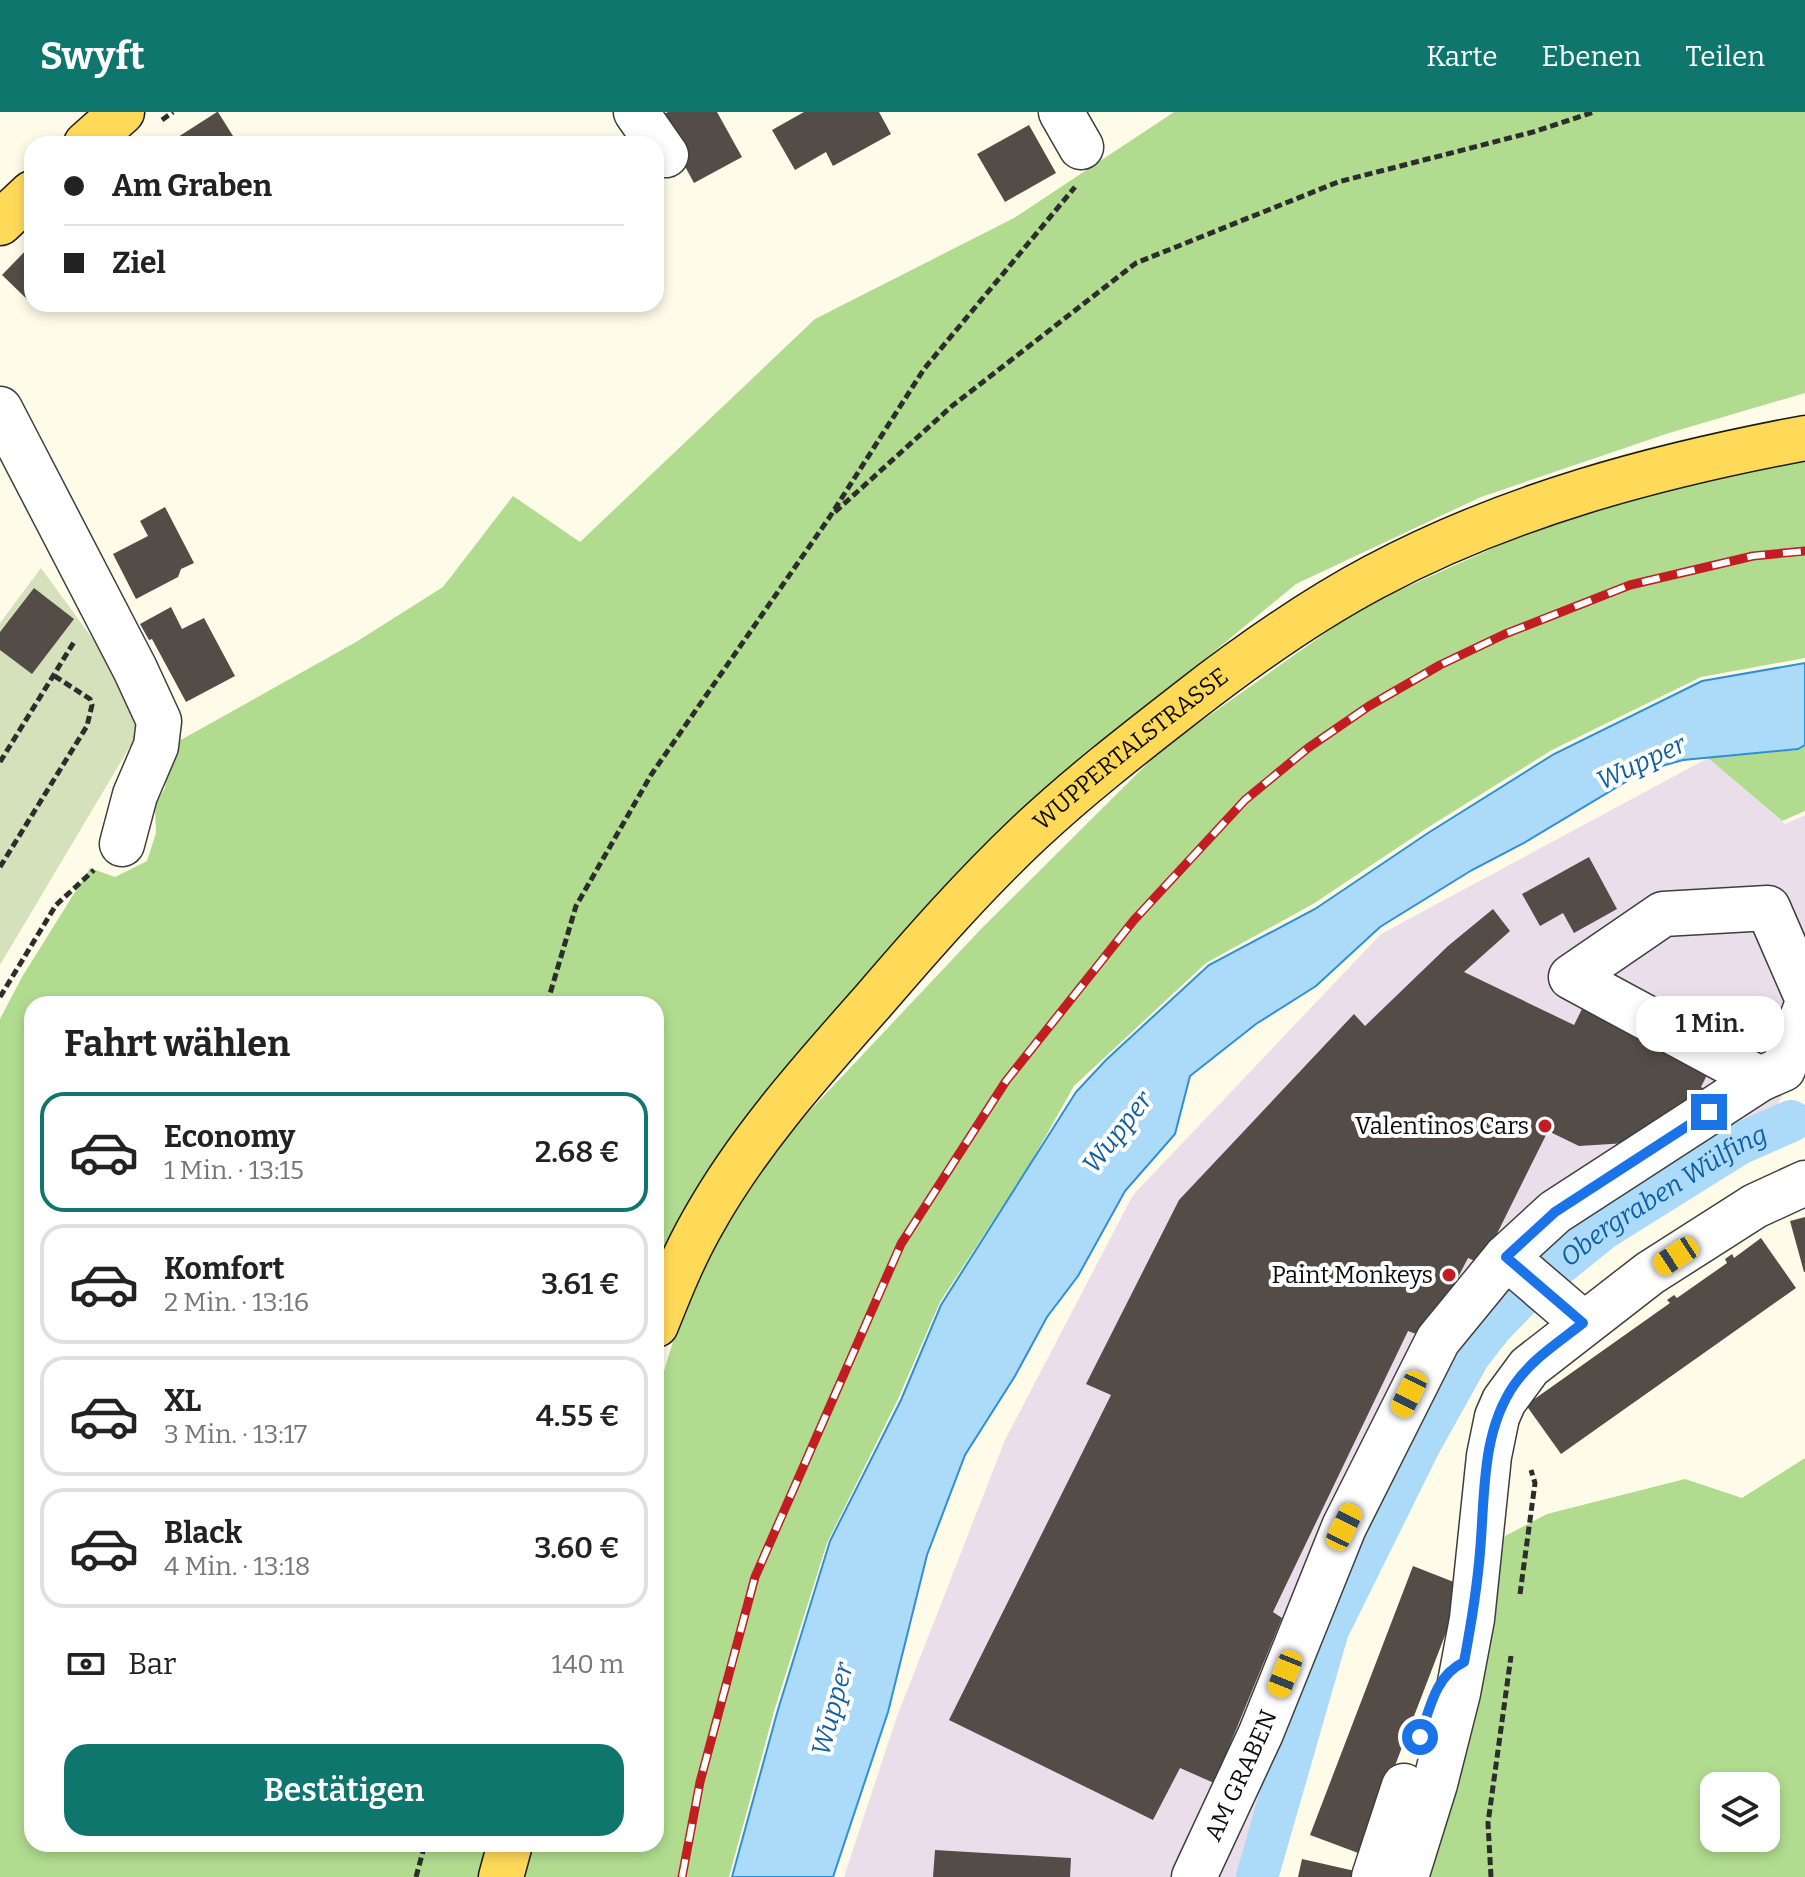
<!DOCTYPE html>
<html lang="de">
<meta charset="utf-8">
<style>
body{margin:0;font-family:Bitter,serif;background:#f2f2f2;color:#222;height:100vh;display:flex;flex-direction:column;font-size:30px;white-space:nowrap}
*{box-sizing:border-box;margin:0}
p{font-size:26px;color:#767676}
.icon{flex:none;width:44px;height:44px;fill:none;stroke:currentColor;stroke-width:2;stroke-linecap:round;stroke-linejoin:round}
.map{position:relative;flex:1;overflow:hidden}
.panel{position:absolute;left:24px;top:884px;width:640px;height:856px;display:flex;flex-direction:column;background:#fff;border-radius:24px;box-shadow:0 4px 12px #0003}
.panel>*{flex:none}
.banner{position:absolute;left:24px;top:24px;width:640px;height:176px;border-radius:24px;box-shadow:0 4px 12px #0003;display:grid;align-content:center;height:176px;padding:0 40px;background:#fff}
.buttons{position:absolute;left:1700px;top:1660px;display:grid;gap:16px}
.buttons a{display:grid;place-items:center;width:80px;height:80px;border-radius:16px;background:#fff;box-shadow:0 4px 12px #0003;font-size:40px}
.end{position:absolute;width:36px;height:36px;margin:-18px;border:10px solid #1a73e8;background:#fff;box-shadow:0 0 0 4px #fff}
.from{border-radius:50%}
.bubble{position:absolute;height:56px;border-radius:24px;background:#fff;box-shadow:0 4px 12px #0003;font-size:26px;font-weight:600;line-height:56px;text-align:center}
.car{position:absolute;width:24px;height:48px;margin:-24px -12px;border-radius:10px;box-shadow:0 0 6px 2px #0007;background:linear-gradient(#f5c518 24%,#345 0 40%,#f5c518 0 76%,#345 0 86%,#f5c518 0)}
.banner b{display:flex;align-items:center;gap:28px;height:76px;font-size:30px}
.banner b+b{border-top:2px solid #e0e0e0}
.banner i{width:20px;height:20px;background:#222}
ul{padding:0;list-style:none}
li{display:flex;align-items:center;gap:24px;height:120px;margin:0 16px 12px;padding:0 24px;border:4px solid #e0e0e0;border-radius:24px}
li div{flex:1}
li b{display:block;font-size:30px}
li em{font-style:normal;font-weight:600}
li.active{border-color:#0f766e}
li>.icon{width:72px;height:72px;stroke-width:1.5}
h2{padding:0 40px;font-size:36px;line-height:96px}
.pay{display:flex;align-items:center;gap:20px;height:88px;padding:0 40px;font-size:30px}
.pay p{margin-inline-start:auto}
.primary-button{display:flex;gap:16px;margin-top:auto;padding:16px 40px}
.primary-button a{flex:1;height:92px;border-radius:24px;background:#0f766e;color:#fff;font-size:32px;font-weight:600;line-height:92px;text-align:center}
header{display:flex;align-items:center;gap:48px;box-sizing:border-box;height:112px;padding:0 40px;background:#0f766e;color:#fff}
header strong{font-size:38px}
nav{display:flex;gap:44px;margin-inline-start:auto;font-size:28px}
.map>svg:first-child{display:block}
.industrial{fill:#eadeeb}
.forest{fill:#b1dc90;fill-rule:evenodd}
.cemetery{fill:#d4e1bb}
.water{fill:#abdbf9;stroke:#2f8fd3;stroke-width:2}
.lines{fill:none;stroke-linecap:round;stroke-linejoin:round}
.canal{stroke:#abdbf9;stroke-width:42}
.building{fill:#544c47}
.minor-casing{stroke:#3e3e3e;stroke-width:47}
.major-casing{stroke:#1c1c1c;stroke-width:47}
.path{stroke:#2d2d2d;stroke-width:5;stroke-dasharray:8 4;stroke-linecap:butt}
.minor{stroke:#fff;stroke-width:44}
.major{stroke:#ffda59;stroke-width:44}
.rail-casing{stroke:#c11d22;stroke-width:9}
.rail{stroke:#fff;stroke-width:6;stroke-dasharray:18;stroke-linecap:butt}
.route{stroke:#1a73e8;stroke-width:10}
.poi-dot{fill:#c11d22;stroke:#fff;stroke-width:3}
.labels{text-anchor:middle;stroke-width:8;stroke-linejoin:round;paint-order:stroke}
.street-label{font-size:24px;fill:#0b0b0b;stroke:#fff}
.poi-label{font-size:24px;fill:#0b0b0b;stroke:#fff;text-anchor:end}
.water-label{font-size:26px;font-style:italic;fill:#105fa2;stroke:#fff}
</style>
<header>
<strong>Swyft</strong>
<nav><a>Karte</a><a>Ebenen</a><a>Teilen</a></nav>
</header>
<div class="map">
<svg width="1805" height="1765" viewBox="0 0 1805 1765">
<rect width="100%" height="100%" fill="#fffbe9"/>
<polygon class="industrial" points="1708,646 1785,712 1805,703 1805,951 1797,954 1764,1020 1591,1145 1491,1236 1332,1546 1251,1765 844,1765 896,1607 1005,1328 1133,1083 1381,822"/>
<g class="forest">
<polygon points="1174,0 1805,0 1805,281 1669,321 1481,385 1296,472 1025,696 724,1050 656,1155 656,892 32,892 32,1732 495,1732 486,1765 0,1765 0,907 22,865 90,756 115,765 147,749 156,721 155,693 165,676 170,634 356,530 443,475 513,384 580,430 815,207 1014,106"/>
<polygon points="1805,349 1805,546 1701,565 1552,638 1427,716 1313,792 1206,851 1074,974 1030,1052 940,1190 898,1287 827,1431 775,1596 729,1765 523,1765 532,1732 656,1732 656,1285 684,1194 738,1091 801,1008 982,816 1162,637 1362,495 1531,419 1684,373"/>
<polygon points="1805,634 1805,699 1782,709 1708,646 1798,638"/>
<path d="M1805 1346V1765H1422L1483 1492 1505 1424 1547 1402 1685 1367 1742 1386ZM1714 1674H1766V1726H1714Z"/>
</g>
<polygon class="cemetery" points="41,456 141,593 135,626 0,853 0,511"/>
<polygon class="water" points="1805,551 1805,633 1798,637 1683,648 1644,659 1524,731 1472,758 1380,815 1316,874 1256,912 1190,964 1175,1022 1125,1079 1078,1164 1047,1205 1015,1264 965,1343 927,1443 888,1600 833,1765 732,1765 777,1601 830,1429 901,1288 941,1193 1076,980 1106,948 1209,853 1315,797 1428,721 1554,642 1702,569"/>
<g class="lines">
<path class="canal" id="s1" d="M1257 1765 1328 1518 1420 1332 1469 1244 1493 1213 1526 1179 1603 1117 1739 1032 1791 1009"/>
</g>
<g class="building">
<polygon points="218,0 238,32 167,32 217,0"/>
<polygon points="668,0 717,0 742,45 694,71 658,5"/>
<polygon points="804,0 879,0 891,22 833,54 826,40 795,58 772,18"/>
<polygon points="1029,13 1056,61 1005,90 977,42"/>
<polygon points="32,132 32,192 2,163"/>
<polygon points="165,395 194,451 181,457 178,465 136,487 113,442 148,424 140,409"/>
<polygon points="34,476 74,507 32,562 0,538 0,520"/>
<polygon points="171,495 182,517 204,506 235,564 186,590 152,527 149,528 140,512"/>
<polygon points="1589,745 1617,797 1574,821 1563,801 1540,814 1522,782"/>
<polygon points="1493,797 1510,819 1464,860 1574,913 1586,889 1712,953 1701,975 1718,985 1643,1030 1579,1034 1548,1019 1482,1152 1468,1146 1427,1226 1408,1219 1273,1500 1282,1506 1214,1671 1180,1656 1153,1708 949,1608 1111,1283 1086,1272 1179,1088 1354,902 1365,914 1448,834"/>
<polygon points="1805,1105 1805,1160 1804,1160 1790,1109"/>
<polygon points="1761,1126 1796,1176 1561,1342 1526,1293 1670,1191 1667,1188 1674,1183 1677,1186 1727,1151 1725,1147 1732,1142 1734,1146"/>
<polygon points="1413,1454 1464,1474 1361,1742 1310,1723"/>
<polygon points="935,1738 1071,1746 1070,1765 933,1765"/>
<polygon points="1302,1747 1355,1759 1353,1765 1298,1765"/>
</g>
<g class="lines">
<g class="minor-casing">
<g id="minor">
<polyline points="636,0 666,43"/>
<polyline points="1061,0 1081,35"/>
<polyline points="0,297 135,557 159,609 156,634 135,683 122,732"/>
<polyline points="1760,967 1571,865 1663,802 1768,796 1805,881"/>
<polyline points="1506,1145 1583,1211"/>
<path id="s2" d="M1194 1765 1261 1621 1344 1415 1438 1228 1506 1145 1555 1100 1760 967 1783 957 1805 898"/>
<polyline points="1374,1765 1404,1674"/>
<polyline points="1406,1765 1435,1672 1458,1581 1472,1507 1489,1344 1497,1305 1504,1289 1529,1255 1650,1161 1755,1094 1805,1071"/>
</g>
</g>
<g class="major-casing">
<g id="major">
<polyline points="86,32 122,0"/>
<polyline points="0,111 32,81"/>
<path id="s3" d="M656 1213C670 1178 684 1143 703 1110 748 1029 813 957 874 888 923 831 973 774 1028 722 1078 675 1132 633 1186 591 1245 545 1308 500 1374 465 1509 393 1656 354 1805 326"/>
<polyline points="501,1765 510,1732"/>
</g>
</g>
<g class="path">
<polyline points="162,8 173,0"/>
<polyline points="835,400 952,294 1136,151 1338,70 1533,20 1594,0"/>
<polyline points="0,650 74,530"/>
<polyline points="0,755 87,614 92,593 90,587 53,563"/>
<polyline points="0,885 56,793 94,758"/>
<polyline points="547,892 576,794 651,663 829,406 924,257 1075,75"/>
<polyline points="1520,1482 1535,1371 1531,1358"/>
<polyline points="416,1765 425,1732"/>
<polyline points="1491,1765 1488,1711 1511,1544"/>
</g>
<use href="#minor" class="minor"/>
<use href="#major" class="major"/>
<g class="rail-casing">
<polyline id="rail" points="682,1765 700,1670 755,1465 901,1132 1006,969 1134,808 1245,688 1308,636 1369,594 1440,553 1505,522 1630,473 1753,444 1805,439"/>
</g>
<use href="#rail" class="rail"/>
</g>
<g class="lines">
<path class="route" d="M1420 1625C1430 1596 1435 1564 1464 1550 1471 1513 1477 1477 1480 1440 1485 1384 1481 1321 1514 1273 1532 1247 1559 1230 1583 1211L1506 1145 1555 1100 1709 1000"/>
</g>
<g class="poi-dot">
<circle cx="1545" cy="1014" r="8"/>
<circle cx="1449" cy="1163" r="8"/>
</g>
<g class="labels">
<g class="street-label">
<text dy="8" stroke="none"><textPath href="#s3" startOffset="754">WUPPERTALSTRASSE</textPath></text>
<text dy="8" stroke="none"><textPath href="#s2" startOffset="112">AM GRABEN</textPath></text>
</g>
<g class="poi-label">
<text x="1529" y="1022">Valentinos Cars</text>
<text x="1433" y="1171">Paint Monkeys</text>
</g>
<g class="water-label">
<text transform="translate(1641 650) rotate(-25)" y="9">Wupper</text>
<text transform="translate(1117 1020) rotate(-52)" y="9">Wupper</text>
<text dy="9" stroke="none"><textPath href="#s1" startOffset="820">Obergraben Wülfing</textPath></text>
<text transform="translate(832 1597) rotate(-75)" y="9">Wupper</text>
</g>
</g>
</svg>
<div class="buttons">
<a><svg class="icon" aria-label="layers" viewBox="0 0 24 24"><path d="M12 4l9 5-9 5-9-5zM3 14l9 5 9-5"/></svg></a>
</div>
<i class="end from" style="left:1420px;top:1625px"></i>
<i class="end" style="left:1709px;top:1000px"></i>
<div class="bubble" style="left:1636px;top:884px;width:148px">1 Min.</div>
<i class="car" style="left:1676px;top:1144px;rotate:237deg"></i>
<i class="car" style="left:1409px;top:1282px;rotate:206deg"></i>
<i class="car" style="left:1344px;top:1415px;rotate:26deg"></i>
<i class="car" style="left:1285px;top:1562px;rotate:202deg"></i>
<div class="banner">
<b><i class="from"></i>Am Graben</b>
<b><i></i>Ziel</b>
</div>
<section class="panel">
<h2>Fahrt wählen</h2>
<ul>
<li class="active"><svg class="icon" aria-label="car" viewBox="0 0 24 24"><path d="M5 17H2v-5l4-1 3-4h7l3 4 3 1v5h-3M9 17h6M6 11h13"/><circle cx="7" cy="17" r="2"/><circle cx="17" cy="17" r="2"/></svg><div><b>Economy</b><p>1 Min. · 13:15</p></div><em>2.68 €</em></li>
<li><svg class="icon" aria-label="car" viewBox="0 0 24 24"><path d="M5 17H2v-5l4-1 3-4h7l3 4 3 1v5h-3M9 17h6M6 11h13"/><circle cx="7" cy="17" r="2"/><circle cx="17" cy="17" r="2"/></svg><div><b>Komfort</b><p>2 Min. · 13:16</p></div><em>3.61 €</em></li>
<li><svg class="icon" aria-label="car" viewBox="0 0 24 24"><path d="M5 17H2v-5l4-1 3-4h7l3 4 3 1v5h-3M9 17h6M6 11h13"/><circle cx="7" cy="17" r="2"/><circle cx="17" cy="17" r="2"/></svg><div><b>XL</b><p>3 Min. · 13:17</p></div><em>4.55 €</em></li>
<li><svg class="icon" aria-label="car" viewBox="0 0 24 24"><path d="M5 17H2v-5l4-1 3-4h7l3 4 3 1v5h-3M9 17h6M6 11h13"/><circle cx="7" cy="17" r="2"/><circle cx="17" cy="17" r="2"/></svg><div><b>Black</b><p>4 Min. · 13:18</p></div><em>3.60 €</em></li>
</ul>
<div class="pay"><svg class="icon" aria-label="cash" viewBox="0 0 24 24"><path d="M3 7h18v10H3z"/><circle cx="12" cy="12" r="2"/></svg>Bar<p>140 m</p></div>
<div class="primary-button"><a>Bestätigen</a></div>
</section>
</div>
